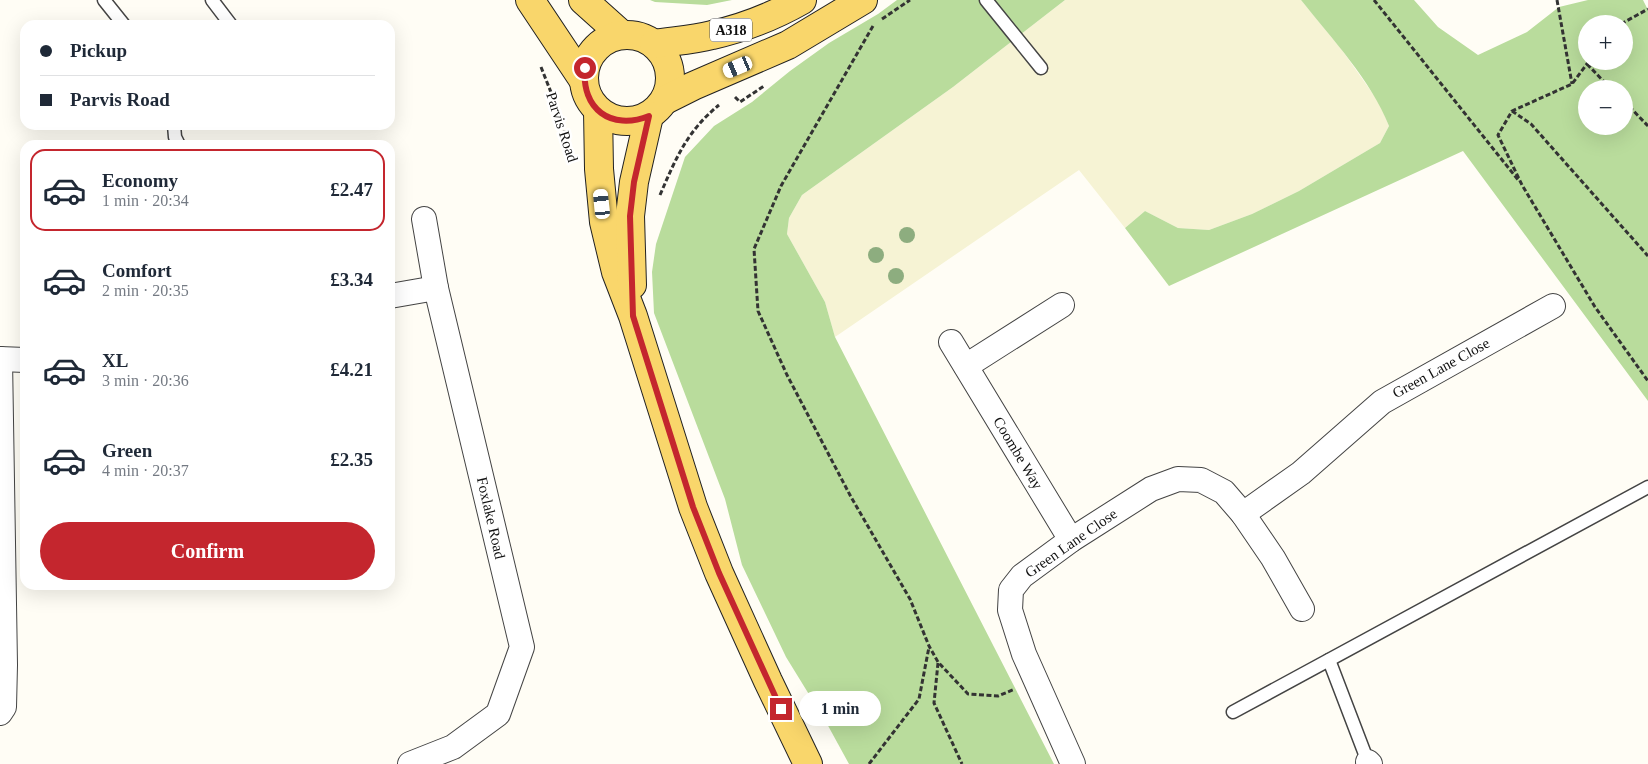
<!DOCTYPE html>
<meta charset="utf-8">
<style>
body{margin:0;font-family:"Times New Roman",serif;background:#f6f6f7;color:#1f2937;height:100vh;display:flex;flex-direction:column;font-size:19px;white-space:nowrap}
*{box-sizing:border-box;margin:0}
p{font-size:16px;color:#747a83}
.icon{flex:none;width:28px;height:28px;fill:none;stroke:currentColor;stroke-width:2;stroke-linecap:round;stroke-linejoin:round}
.map{position:relative;flex:1;overflow:hidden}
.details{position:absolute;left:20px;top:140px;width:375px;height:450px;display:flex;flex-direction:column;background:#fff;border-radius:15px;box-shadow:0 5px 20px #0002}
.details>*{flex:none}
.hud{position:absolute;left:20px;top:20px;width:375px;height:110px;border-radius:15px;box-shadow:0 5px 20px #0002;display:grid;align-content:center;height:110px;padding:0 20px;background:#fff}
.tools{position:absolute;left:1578px;top:15px;display:grid;gap:10px}
.tools a{display:grid;place-items:center;width:55px;height:55px;border-radius:50%;background:#fff;box-shadow:0 5px 20px #0002;font-size:25px}
.end{position:absolute;width:22px;height:22px;margin:-11px;border:6px solid #c4262e;background:#fff;box-shadow:0 0 0 2px #fff}
.from{border-radius:50%}
.bubble{position:absolute;height:35px;border-radius:18px;background:#fff;box-shadow:0 5px 20px #0002;font-size:16px;font-weight:600;line-height:35px;text-align:center}
.car{position:absolute;width:15px;height:30px;margin:-15px -8px;border-radius:6px;box-shadow:0 0 4px 1px #0007;background:linear-gradient(#fff 24%,#345 0 40%,#fff 0 76%,#345 0 86%,#fff 0)}
.hud b{display:flex;align-items:center;gap:18px;height:48px;font-size:19px}
.hud b+b{border-top:1px solid #e0e1e3}
.hud i{width:12px;height:12px;background:#1f2937}
ul{padding:9px 0 0;list-style:none}
li{display:flex;align-items:center;gap:15px;height:82px;margin:0 10px 8px;padding:0 10px;border:2px solid transparent;border-radius:15px}
li div{flex:1}
li b{display:block;font-size:19px}
li em{font-style:normal;font-weight:600}
li.active{border-color:#c4262e}
li>.icon{width:45px;height:45px;stroke-width:1.5}
.primary-button{display:flex;gap:10px;margin-top:auto;padding:10px 20px}
.primary-button a{flex:1;height:58px;border-radius:30px;background:#c4262e;color:#fff;font-size:20px;font-weight:600;line-height:58px;text-align:center}
.map>svg:first-child{display:block}
.farmland{fill:#f6f3d4}
.forest{fill:#b9dc9c;fill-rule:evenodd}
.lines{fill:none;stroke-linecap:round;stroke-linejoin:round}
.service-casing{stroke:#444;stroke-width:15}
.minor-casing{stroke:#444;stroke-width:26}
.primary-casing{stroke:#222;stroke-width:30}
.path{stroke:#333;stroke-width:3;stroke-dasharray:5 2.5;stroke-linecap:butt}
.service{stroke:#fff;stroke-width:12}
.minor{stroke:#fff;stroke-width:24}
.primary{stroke:#f9d66b;stroke-width:28}
.tree{fill:#8dad7f}
.route{stroke:#c4262e;stroke-width:6}
.labels{text-anchor:middle;stroke-width:5;stroke-linejoin:round;paint-order:stroke}
.shield{fill:#fff;stroke:#585858;stroke-width:1}
.shield-label{font-size:14px;font-weight:bold;fill:#111}
.street-label{font-size:15px;fill:#111;stroke:#fff}
</style>
<div class="map">
<svg width="1648" height="764" viewBox="0 0 1648 764">
<rect width="100%" height="100%" fill="#fffdf5"/>
<polygon class="farmland" points="1065,0 1301,0 1342,50 1380,104 1389,126 1380,143 1299,191 1252,214 1209,230 1178,228 1145,211 1125,228 1079,170 835,337 825,302 787,234 789,218 802,195 953,87"/>
<g class="forest">
<polygon points="650,0 732,0 707,5 655,2"/>
<polygon points="897,0 1065,0 953,87 802,195 789,218 787,234 825,302 835,337 1054,764 849,764 826,722 786,657 742,565 725,499 654,313 652,272 656,244 685,157 714,126 752,102 790,71 829,43 878,14"/>
<path d="M1301 0H1414L1438 27 1478 55 1527 32 1559 7 1588 0H1643L1648 10V401L1463 151 1169 286 1125 228 1145 211 1178 228 1209 230 1252 214 1299 191 1380 143 1389 126C1371 80 1332 39 1301 0ZM1586 24H1624V61H1586ZM1586 89H1624V126H1586Z"/>
</g>
<g class="lines">
<g class="service-casing">
<g id="service">
<polyline points="104,0 124,25"/>
<polyline points="212,0 231,25"/>
<polyline points="986,0 1041,68"/>
<polyline points="174,125 175,137 179,145"/>
<polyline points="1329,660 1368,762"/>
<polyline points="1233,712 1648,487"/>
</g>
</g>
<g class="minor-casing">
<g id="minor">
<polyline points="390,296 436,288"/>
<polyline points="951,342 1071,540"/>
<polyline points="0,359 25,360"/>
<polyline points="966,366 1062,305"/>
<polyline points="1243,514 1301,473 1382,402 1553,306"/>
<polyline points="0,713 4,707 5,665 0,359"/>
<polyline points="1368,762 1370,764"/>
<polyline points="410,764 453,747 498,714 522,647 436,288 424,219"/>
<polyline points="1073,764 1024,654 1010,610 1011,590 1022,576 1071,540 1151,489 1178,479 1201,480 1224,492 1243,514 1273,558 1302,609"/>
</g>
</g>
<g class="primary-casing">
<g id="primary">
<polyline points="530,0 584,81"/>
<polyline points="583,0 622,35"/>
<circle cx="627" cy="78" r="43"/>
<path d="M654 44C673 41 693 40 712 35 743 28 774 16 802 0"/>
<polyline points="665,100 693,86 788,45 863,0"/>
<polyline points="598,111 599,169 604,222 616,272 633,316 693,507 719,573 768,681 808,764"/>
<polyline points="632,285 630,216 634,182 649,116"/>
</g>
</g>
<g class="path">
<polyline points="1374,0 1519,181"/>
<polyline points="1557,0 1572,84"/>
<polyline points="882,19 910,0"/>
<polyline points="1621,24 1648,9"/>
<polyline points="873,26 781,186 754,249 758,311 787,375 851,497 910,599 929,646 938,662 968,694 998,696 1015,689"/>
<polyline points="1589,61 1572,84 1512,111 1498,135 1522,185 1595,307 1648,381"/>
<polyline points="1587,64 1611,89"/>
<polyline points="541,67 558,110 571,153"/>
<polyline points="735,97 740,102 764,86"/>
<polyline points="1624,101 1648,126"/>
<polyline points="1512,111 1531,124 1648,256"/>
<path d="M660 195C676 158 687 131 719 105"/>
<polyline points="938,663 934,703 962,764"/>
<polyline points="869,764 919,699 929,647"/>
</g>
<use href="#service" class="service"/>
<use href="#minor" class="minor"/>
<use href="#primary" class="primary"/>
</g>
<g class="tree">
<circle cx="907" cy="235" r="8"/>
<circle cx="876" cy="255" r="8"/>
<circle cx="896" cy="276" r="8"/>
</g>
<g class="lines">
<path class="route" d="M585 68C581 109 611 131 649 116L634 182 630 216 633 316 693 507 719 573 781 709"/>
</g>
<g class="labels">
<rect class="shield" x="710" y="18.5" width="42" height="23" rx="4"/>
<g class="shield-label">
<text x="731" y="35">A318</text>
</g>
<g class="street-label">
<text transform="translate(562 127) rotate(72)" y="5">Parvis Road</text>
<text transform="translate(1441 368) rotate(-29)" y="5">Green Lane Close</text>
<text transform="translate(1018 453) rotate(59)" y="5">Coombe Way</text>
<text transform="translate(491 518) rotate(77)" y="5">Foxlake Road</text>
<text transform="translate(1071 543) rotate(-35)" y="5">Green Lane Close</text>
</g>
</g>
</svg>
<div class="tools">
<a>+</a>
<a>−</a>
</div>
<i class="end from" style="left:585px;top:68px"></i>
<i class="end" style="left:781px;top:709px"></i>
<div class="bubble" style="left:799px;top:691px;width:82px">1 min</div>
<i class="car" style="left:738px;top:67px;rotate:247deg"></i>
<i class="car" style="left:602px;top:204px;rotate:354deg"></i>
<div class="hud">
<b><i class="from"></i>Pickup</b>
<b><i></i>Parvis Road</b>
</div>
<section class="details">
<ul>
<li class="active"><svg class="icon" aria-label="car" viewBox="0 0 24 24"><path d="M5 17H2v-5l4-1 3-4h7l3 4 3 1v5h-3M9 17h6M6 11h13"/><circle cx="7" cy="17" r="2"/><circle cx="17" cy="17" r="2"/></svg><div><b>Economy</b><p>1 min · 20:34</p></div><em>£2.47</em></li>
<li><svg class="icon" aria-label="car" viewBox="0 0 24 24"><path d="M5 17H2v-5l4-1 3-4h7l3 4 3 1v5h-3M9 17h6M6 11h13"/><circle cx="7" cy="17" r="2"/><circle cx="17" cy="17" r="2"/></svg><div><b>Comfort</b><p>2 min · 20:35</p></div><em>£3.34</em></li>
<li><svg class="icon" aria-label="car" viewBox="0 0 24 24"><path d="M5 17H2v-5l4-1 3-4h7l3 4 3 1v5h-3M9 17h6M6 11h13"/><circle cx="7" cy="17" r="2"/><circle cx="17" cy="17" r="2"/></svg><div><b>XL</b><p>3 min · 20:36</p></div><em>£4.21</em></li>
<li><svg class="icon" aria-label="car" viewBox="0 0 24 24"><path d="M5 17H2v-5l4-1 3-4h7l3 4 3 1v5h-3M9 17h6M6 11h13"/><circle cx="7" cy="17" r="2"/><circle cx="17" cy="17" r="2"/></svg><div><b>Green</b><p>4 min · 20:37</p></div><em>£2.35</em></li>
</ul>
<div class="primary-button"><a>Confirm</a></div>
</section>
</div>
